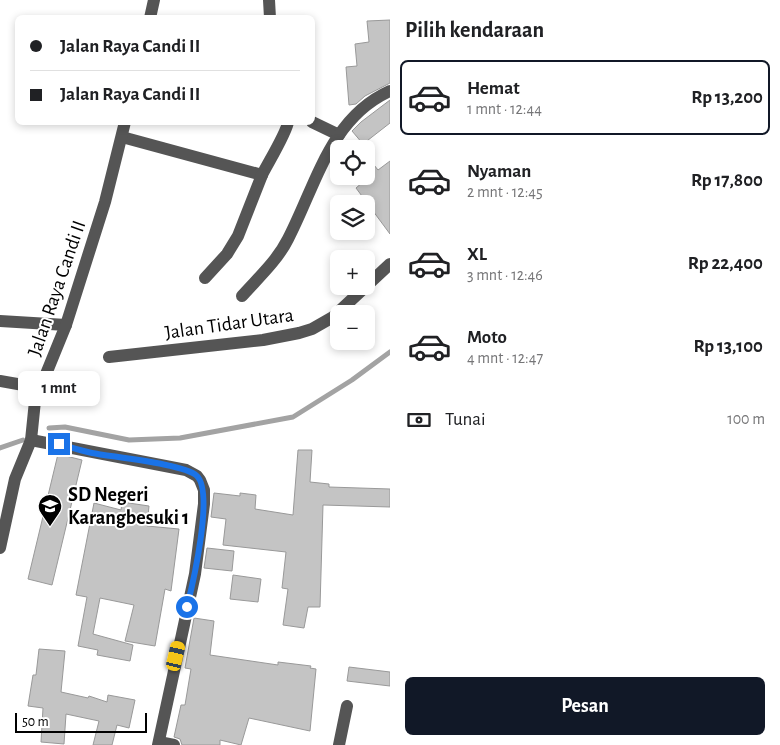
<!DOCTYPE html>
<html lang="id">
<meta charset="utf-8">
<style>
body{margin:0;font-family:"Alegreya Sans",sans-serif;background:#f6f6f6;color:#202124;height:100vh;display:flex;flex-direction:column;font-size:19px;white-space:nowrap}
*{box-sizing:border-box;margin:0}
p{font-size:16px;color:#757577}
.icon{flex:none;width:28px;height:28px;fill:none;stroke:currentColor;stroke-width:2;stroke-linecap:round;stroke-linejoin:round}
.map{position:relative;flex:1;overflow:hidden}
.details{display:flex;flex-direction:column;background:#fff;width:390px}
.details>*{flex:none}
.banner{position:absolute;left:15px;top:15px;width:300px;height:110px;border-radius:8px;box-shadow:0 2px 8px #0003;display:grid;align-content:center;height:110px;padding:0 15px;background:#fff}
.fabs{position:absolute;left:330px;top:140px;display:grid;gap:10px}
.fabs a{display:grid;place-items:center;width:45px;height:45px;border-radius:8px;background:#fff;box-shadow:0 2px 8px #0003;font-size:25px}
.scale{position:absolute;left:15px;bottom:12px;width:132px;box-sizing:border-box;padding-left:5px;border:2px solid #000;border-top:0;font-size:14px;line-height:18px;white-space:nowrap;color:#000;-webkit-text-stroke:4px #fff;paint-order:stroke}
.end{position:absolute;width:22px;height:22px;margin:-11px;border:6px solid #1a73e8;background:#fff;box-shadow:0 0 0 2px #fff}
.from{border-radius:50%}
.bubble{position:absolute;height:35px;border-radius:8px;background:#fff;box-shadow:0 2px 8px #0003;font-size:16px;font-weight:700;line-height:35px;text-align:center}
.car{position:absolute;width:15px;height:30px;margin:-15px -8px;border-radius:6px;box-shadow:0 0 4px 1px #0007;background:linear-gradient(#f5c518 24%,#345 0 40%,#f5c518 0 76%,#345 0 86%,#f5c518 0)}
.banner b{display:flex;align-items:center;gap:18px;height:48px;font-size:19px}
.banner b+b{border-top:1px solid #e0e0e0}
.banner i{width:12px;height:12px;background:#202124}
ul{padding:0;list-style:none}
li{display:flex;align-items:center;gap:15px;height:75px;margin:0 10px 8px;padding:0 5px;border:2px solid transparent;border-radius:8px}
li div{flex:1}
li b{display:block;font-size:19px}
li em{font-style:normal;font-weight:700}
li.on{border-color:#111827}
li>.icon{width:45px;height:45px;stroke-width:1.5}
h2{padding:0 15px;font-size:22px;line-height:60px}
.pay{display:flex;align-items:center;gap:12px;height:55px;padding:0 15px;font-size:19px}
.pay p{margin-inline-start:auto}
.button{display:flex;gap:10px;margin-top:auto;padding:10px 15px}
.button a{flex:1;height:58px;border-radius:8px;background:#111827;color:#fff;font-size:20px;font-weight:700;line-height:58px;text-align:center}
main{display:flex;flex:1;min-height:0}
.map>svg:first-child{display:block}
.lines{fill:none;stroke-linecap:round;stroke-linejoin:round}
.stream{stroke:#a3a3a3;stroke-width:5}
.building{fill:#c4c4c4;stroke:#999}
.minor{stroke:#555;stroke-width:12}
.route{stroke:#1a73e8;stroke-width:6}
.labels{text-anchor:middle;stroke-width:4;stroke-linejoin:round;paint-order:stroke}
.street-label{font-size:20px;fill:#000;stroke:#fff}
.poi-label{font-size:20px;font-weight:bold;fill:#000;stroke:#fff;text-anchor:start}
</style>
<main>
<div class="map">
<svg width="390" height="745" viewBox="0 0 390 745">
<rect width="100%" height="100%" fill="#fff"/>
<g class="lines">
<g class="stream">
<polyline points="49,428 65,427 129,440 180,438 293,417 352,380 390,352"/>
<polyline points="0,448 23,440"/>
</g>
</g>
<g class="building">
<polygon points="390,20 390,83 365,96 356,104 349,105 346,67 357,66 355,44 369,42 367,21"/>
<polygon points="390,100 390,123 363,144 352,131 361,122"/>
<polygon points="366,155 378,170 390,161 390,234 356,188 363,182 358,176 366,176"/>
<polygon points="298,450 312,450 310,482 329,484 329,487 390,489 390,507 323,505 320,607 308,607 304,628 283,625 288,589 282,588 286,552 223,545 226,519 211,517 214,493 240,496 240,493 256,495 255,509 293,515"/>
<polygon points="58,454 82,460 52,585 28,579"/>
<polygon points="122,502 149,506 147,526 179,529 171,591 165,589 155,646 125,641 134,605 100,598 93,634 133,645 130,661 97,655 98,650 78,646 87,597 76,595 94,503 121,510"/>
<polygon points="207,548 234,551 232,571 204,568"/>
<polygon points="233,575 261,579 258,602 230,599"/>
<polygon points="194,618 214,621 210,655 278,665 278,662 311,666 310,668 316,669 310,731 249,718 241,745 220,740 220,745 182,745 180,739 174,737 181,705 185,705 191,669 185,668"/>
<polygon points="39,649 65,651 61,692 88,698 89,696 107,702 108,695 135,700 129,728 117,725 112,745 93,745 99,721 66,714 64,744 41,742 43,708 28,706 33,675 36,675"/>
<polygon points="349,667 390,672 390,686 347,681"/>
</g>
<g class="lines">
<g class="minor">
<polyline points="269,0 270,18"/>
<polyline points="150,18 154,0"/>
<polyline points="312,122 339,135"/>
<path d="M122 137 262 175C268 163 287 132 288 122"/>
<polyline points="205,278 227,254 238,236 262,175"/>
<path d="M242 296C258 278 277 261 288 239 316 185 330 118 390 91"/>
<polyline points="0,321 66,325"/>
<polyline points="109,357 263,340 299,333 312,329 333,317 390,264"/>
<polyline points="0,381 40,388"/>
<polyline points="31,440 186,470 197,476 200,480 204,490 204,504 195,574 158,745"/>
<polyline points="0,548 15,479 31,440 35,401 66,325 105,202 125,122"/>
<polyline points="159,742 174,745"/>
<polyline points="339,745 347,706"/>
</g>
</g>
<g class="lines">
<path class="route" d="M59 444C70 447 81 451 92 453 112 457 185 464 197 476 214 493 193 583 187 607"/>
</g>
<defs>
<g id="school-pin" transform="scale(1.25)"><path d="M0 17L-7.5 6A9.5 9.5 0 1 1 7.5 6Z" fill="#000" stroke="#fff"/><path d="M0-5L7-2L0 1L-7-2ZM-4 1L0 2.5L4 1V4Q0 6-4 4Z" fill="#fff"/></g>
</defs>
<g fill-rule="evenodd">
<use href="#school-pin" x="50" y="506"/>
</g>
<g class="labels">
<g class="street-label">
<text transform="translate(56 288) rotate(-71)" y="7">Jalan Raya Candi II</text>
<text transform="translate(229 323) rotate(-8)" y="7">Jalan Tidar Utara</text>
</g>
<g class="poi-label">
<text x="68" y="501">SD Negeri<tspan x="68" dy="23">Karangbesuki 1</tspan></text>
</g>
</g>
</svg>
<div class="fabs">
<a><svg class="icon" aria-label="locate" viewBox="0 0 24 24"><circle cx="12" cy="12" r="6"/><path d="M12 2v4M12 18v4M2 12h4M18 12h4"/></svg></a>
<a><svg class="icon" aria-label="layers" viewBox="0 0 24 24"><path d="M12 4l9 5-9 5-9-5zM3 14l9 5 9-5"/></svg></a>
<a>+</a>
<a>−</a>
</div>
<div class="scale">50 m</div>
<i class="end from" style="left:187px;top:607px"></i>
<i class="end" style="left:59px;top:444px"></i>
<div class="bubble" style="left:18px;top:371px;width:82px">1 mnt</div>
<i class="car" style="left:176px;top:656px;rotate:13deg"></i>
<div class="banner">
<b><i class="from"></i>Jalan Raya Candi II</b>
<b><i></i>Jalan Raya Candi II</b>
</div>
</div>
<section class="details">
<h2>Pilih kendaraan</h2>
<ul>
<li class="on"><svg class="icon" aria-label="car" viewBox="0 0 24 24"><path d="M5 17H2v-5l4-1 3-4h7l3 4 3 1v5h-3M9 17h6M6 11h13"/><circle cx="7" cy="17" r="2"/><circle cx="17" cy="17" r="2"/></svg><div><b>Hemat</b><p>1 mnt · 12:44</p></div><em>Rp 13,200</em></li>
<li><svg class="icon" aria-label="car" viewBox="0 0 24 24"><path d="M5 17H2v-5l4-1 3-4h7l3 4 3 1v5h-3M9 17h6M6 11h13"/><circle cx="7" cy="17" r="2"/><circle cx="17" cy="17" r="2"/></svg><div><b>Nyaman</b><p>2 mnt · 12:45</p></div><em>Rp 17,800</em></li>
<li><svg class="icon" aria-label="car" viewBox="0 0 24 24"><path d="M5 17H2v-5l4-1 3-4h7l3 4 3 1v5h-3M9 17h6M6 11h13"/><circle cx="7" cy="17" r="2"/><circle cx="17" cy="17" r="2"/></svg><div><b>XL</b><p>3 mnt · 12:46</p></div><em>Rp 22,400</em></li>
<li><svg class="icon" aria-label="car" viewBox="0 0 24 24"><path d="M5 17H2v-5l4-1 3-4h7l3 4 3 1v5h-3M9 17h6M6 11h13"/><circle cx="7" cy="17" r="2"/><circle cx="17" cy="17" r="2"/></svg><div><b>Moto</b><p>4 mnt · 12:47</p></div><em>Rp 13,100</em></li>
</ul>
<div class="pay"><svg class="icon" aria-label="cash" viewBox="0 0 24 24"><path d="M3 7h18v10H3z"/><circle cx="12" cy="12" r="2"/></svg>Tunai<p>100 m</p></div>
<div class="button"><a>Pesan</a></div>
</section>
</main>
